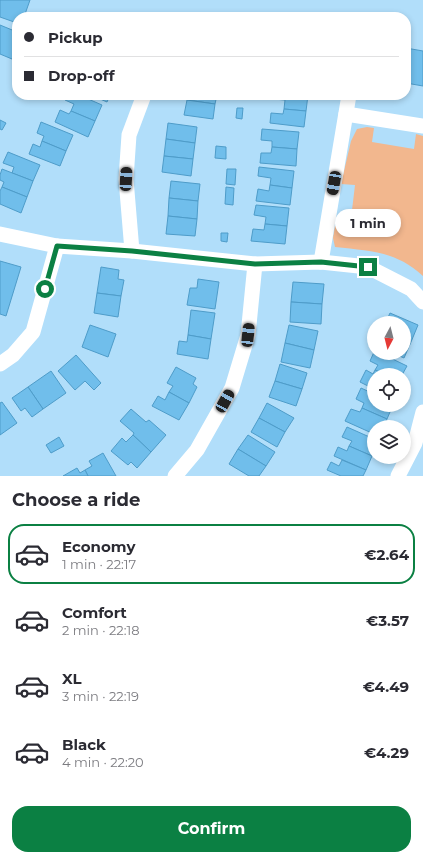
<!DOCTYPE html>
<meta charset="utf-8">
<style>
body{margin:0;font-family:Montserrat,sans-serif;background:#f7f7f7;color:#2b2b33;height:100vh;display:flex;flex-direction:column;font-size:15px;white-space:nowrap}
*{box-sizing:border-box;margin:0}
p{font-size:13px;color:#7c7c81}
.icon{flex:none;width:22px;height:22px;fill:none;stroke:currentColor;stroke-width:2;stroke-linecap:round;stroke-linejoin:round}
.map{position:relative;height:476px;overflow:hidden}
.panel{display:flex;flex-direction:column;background:#fff;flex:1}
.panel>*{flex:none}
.top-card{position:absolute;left:12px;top:12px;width:399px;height:88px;border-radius:16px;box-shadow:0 2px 6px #0003;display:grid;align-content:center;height:88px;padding:0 12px;background:#fff}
.needle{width:26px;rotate:187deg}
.tools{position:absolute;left:367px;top:316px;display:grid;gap:8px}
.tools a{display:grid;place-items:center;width:44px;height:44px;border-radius:50%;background:#fff;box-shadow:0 2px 6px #0003;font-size:20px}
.end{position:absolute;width:18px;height:18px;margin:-9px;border:5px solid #0b8043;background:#fff;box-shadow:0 0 0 2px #fff}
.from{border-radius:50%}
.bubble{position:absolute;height:28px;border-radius:14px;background:#fff;box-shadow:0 2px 6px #0003;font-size:13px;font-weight:700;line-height:28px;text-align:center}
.car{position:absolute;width:12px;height:24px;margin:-12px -6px;border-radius:5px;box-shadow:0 0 3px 1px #0007;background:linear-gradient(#222 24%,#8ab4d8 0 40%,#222 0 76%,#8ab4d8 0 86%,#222 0)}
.top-card b{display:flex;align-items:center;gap:14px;height:38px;font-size:15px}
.top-card b+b{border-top:1px solid #e1e1e2}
.top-card i{width:10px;height:10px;background:#2b2b33}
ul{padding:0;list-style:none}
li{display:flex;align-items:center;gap:12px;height:60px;margin:0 8px 6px;padding:0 4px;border:2px solid transparent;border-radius:16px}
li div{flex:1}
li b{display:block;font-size:15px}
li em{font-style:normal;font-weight:700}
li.selected{border-color:#0b8043}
li>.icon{width:36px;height:36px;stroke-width:1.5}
h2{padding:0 12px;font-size:18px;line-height:48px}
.cta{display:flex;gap:8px;margin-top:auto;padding:8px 12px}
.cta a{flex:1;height:46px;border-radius:16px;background:#0b8043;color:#fff;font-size:16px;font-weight:700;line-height:46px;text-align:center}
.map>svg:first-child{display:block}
.green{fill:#f2b78e}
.building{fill:#70beeb;stroke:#4e9cc9}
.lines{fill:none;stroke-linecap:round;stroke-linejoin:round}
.minor{stroke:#fff;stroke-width:15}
.route{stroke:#0b8043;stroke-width:5}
</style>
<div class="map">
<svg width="423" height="476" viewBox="0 0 423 476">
<rect width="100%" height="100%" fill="#b1defa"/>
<path class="green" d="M367 127 374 128 372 142 414 149 416 134 423 136V276C396 251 370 251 335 247L333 238 335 226 350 227 355 185 341 184 351 141 357 129Z"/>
<g class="building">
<polygon points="0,0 30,0 24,17 17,17 17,23 0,17"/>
<polygon points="0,25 17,32 17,48 12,59 0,54"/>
<polygon points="406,48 423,51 423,86 406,83"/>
<polygon points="68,95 79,95 102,105 95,121 71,111 74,104 65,100"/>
<polygon points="91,95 110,95 107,102"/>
<polygon points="187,95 217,95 215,104 187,100"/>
<polygon points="274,95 308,95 306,111 284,109 285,100 273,99"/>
<polygon points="187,100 215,104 213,119 184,115"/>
<polygon points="237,108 243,108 242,119 236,118"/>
<polygon points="284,109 306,111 304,127 270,123 271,113 283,114"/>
<polygon points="60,110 69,114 71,111 95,121 88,137 55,122"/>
<polygon points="0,120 6,123 2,130 0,129"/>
<polygon points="41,122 73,135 66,151 42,141 44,136 37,133"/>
<polygon points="168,123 197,127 195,143 166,139"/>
<polygon points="262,129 299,132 297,149 272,147 272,141 261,140"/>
<polygon points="166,139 195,143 193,159 164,156"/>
<polygon points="42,141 66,151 60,166 29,154 33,144 40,147"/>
<polygon points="216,146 226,147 226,159 215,158"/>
<polygon points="272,147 297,149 296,166 260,163 261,153 271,153"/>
<polygon points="8,152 40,165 33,181 12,173 14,167 3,163"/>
<polygon points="164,156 193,159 191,176 162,172"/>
<polygon points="259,167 294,171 292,188 270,185 271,178 258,176"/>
<polygon points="2,169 33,181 27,197 2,187 4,182 0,180 0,175"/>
<polygon points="227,169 236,169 235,185 226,184"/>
<polygon points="171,181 200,184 198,201 169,198"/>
<polygon points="270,185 292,188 290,205 256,201 258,189 269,191"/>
<polygon points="2,187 27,197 21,213 0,204 0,191"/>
<polygon points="226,187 234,188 233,205 225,204"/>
<polygon points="169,198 198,201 197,219 168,216"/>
<polygon points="256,205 289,208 287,226 265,224 266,217 254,215"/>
<polygon points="168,216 197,219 195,236 166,234"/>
<polygon points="265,224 287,226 285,244 251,241 253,229 264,230"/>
<polygon points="221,233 228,233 227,242 221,241"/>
<polygon points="0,261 21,267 6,316 0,314"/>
<polygon points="101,267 119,270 118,279 124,280 121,296 97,293"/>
<polygon points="198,279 219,282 215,309 187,305 190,288 197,288"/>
<polygon points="293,282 324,284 322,304 291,302"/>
<polygon points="97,293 121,296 118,317 94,313"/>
<polygon points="291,302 322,304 321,324 290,322"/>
<polygon points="191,310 215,313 211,339 188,335"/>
<polygon points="390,313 418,325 411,342 404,339 404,323 386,322"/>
<polygon points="90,325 116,334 108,357 82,347"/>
<polygon points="289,325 318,331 314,350 285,343"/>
<polygon points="188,335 211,339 208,359 177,354 179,341 187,342"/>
<polygon points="404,339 411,342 404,358 393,353 404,353"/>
<polygon points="285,343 314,350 310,368 281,362"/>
<polygon points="374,352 380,353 407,366 402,375 386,375 375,370 378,365 370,361"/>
<polygon points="76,355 101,383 94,390 85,381 75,390 58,371"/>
<polygon points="280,364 307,373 302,389 275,381"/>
<polygon points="176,367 196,378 193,384 197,387 189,403 169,392 173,386 167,383"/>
<polygon points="366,370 373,374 375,370 386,375 374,375 374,389 360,382"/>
<polygon points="51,371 66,393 43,409 28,387"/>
<polygon points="275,381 302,389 296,406 269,397"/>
<polygon points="28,387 43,409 32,417 25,408 21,411 12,398"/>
<polygon points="361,388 374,394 374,405 393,405 387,419 362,408 364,403 356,399"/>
<polygon points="169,392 189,403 179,420 152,406 158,396 165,400"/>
<polygon points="2,402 17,423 0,435 0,403"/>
<polygon points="267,403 294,418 285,432 259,418"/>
<polygon points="362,408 387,419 383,427 374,427 374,434 345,421 351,409 360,412"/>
<polygon points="131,409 146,422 149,420 166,435 151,452 133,435 134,433 120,421"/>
<polygon points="259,418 285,432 277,447 251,432"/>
<polygon points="347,427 374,439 372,456 349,446 352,441 342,437"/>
<polygon points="133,435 151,452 137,468 131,462 128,465 111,451 122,438 126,442"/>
<polygon points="248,435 275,452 266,466 238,449"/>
<polygon points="59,437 64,446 51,453 46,445"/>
<polygon points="349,446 372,456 366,470 334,456 338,447 347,451"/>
<polygon points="238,449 266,466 259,476 249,476 229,464"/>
<polygon points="103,453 116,476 88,476 85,470 92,466 89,461"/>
<polygon points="342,460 366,470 363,476 341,476 327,470 331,462 339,466"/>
<polygon points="77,468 80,473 85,470 88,476 63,476"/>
</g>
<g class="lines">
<g class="minor">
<polyline points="346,114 423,126"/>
<polyline points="0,234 57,246 132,251 255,264 321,262 368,267 411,289 423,302"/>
<polyline points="132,251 126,179 129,135 144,95"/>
<polyline points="321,262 349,95"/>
<polyline points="0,364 13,355 33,332 57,246"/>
<polyline points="175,476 197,450 232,388 248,335 255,264"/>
<polyline points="398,476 415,443 423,412"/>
</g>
</g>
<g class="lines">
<polyline class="route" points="45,289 57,246 132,251 255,264 321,262 368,267"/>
</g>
</svg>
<div class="tools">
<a><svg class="needle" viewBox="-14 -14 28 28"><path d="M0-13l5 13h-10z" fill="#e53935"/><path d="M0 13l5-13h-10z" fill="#7c7c81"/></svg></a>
<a><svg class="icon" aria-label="locate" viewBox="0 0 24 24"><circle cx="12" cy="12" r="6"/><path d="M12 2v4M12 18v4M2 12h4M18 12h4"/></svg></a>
<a><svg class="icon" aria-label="layers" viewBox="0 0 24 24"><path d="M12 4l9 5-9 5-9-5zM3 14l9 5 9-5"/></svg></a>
</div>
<i class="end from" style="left:45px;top:289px"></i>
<i class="end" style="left:368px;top:267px"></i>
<div class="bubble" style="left:335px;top:209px;width:66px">1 min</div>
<i class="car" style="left:126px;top:179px;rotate:3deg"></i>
<i class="car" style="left:334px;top:183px;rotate:190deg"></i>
<i class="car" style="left:248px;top:335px;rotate:6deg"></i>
<i class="car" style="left:225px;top:401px;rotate:29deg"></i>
<div class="top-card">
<b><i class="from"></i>Pickup</b>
<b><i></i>Drop-off</b>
</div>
</div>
<section class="panel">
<h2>Choose a ride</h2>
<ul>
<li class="selected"><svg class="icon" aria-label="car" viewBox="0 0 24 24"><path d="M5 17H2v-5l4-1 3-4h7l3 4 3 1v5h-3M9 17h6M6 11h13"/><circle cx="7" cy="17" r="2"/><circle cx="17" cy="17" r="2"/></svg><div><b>Economy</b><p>1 min · 22:17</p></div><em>€2.64</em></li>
<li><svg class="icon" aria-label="car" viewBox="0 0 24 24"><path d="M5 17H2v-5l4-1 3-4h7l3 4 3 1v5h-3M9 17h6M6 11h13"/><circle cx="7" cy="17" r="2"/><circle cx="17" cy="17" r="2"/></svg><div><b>Comfort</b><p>2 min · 22:18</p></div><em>€3.57</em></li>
<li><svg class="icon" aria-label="car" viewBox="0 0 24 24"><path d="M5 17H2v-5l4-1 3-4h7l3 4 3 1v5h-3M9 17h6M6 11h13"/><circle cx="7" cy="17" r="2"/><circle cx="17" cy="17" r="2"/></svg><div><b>XL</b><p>3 min · 22:19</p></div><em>€4.49</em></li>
<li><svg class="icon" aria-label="car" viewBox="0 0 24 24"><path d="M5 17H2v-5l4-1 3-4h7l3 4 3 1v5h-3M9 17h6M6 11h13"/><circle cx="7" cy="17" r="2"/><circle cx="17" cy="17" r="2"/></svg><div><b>Black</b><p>4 min · 22:20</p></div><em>€4.29</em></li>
</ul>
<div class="cta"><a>Confirm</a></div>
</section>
